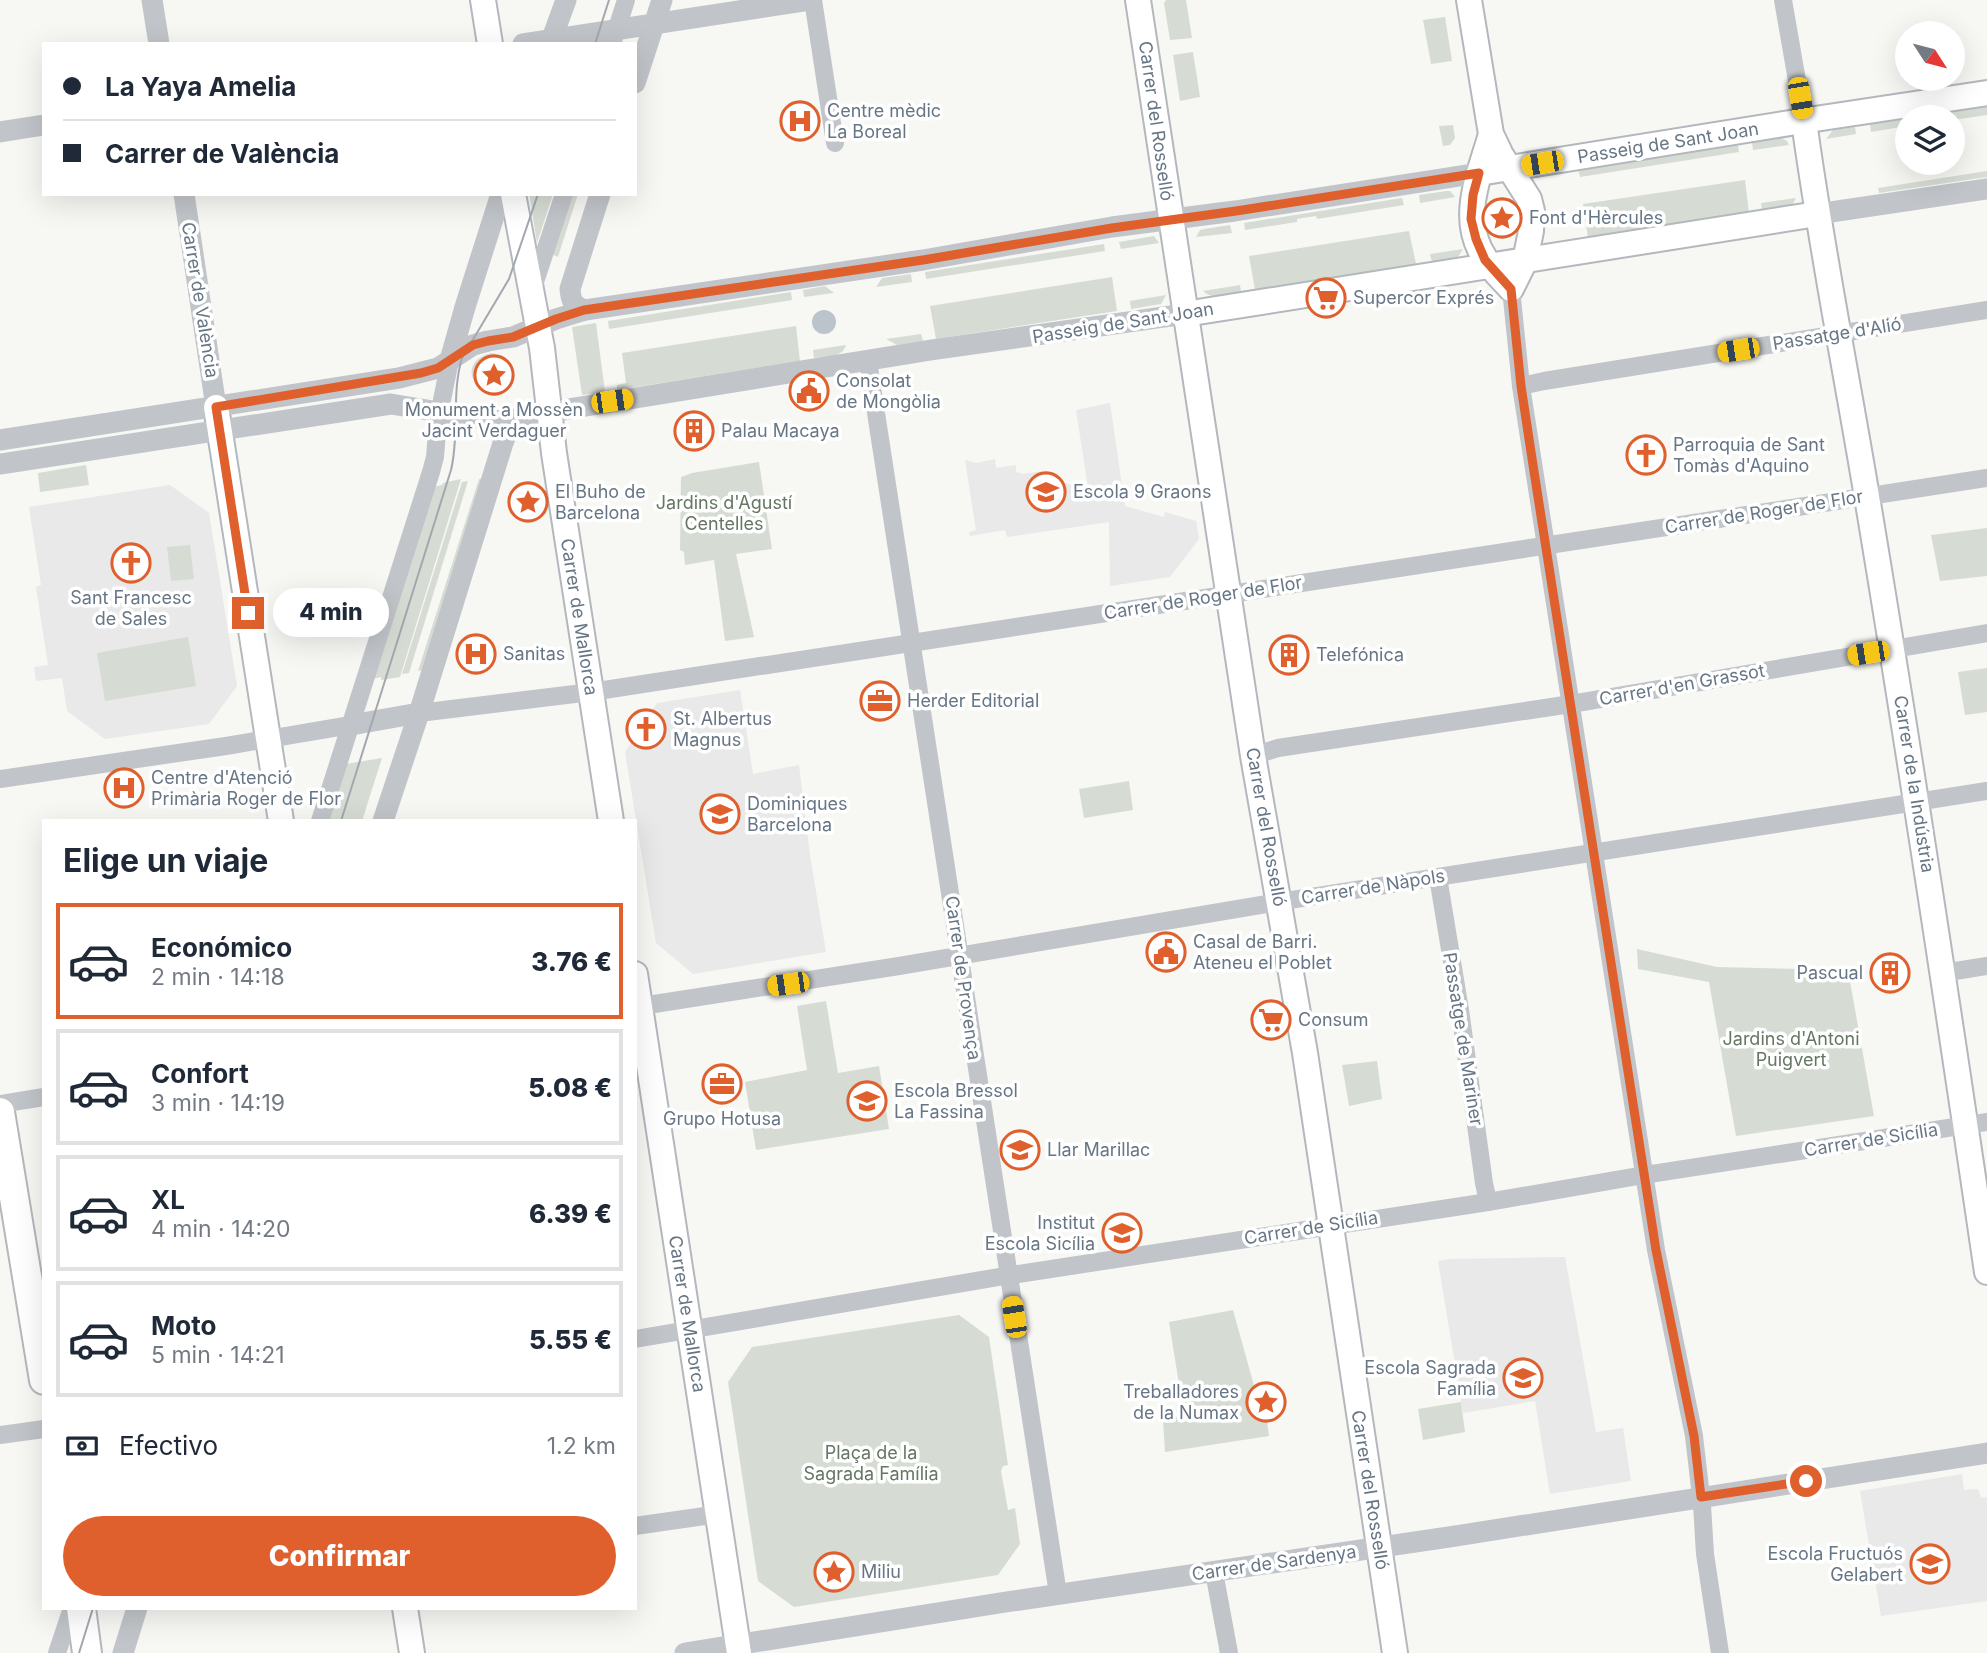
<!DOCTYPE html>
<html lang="es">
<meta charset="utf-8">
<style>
body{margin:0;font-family:Inter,sans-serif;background:#f2f2f3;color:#1f2937;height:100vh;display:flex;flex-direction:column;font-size:26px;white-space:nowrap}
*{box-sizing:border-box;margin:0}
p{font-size:23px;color:#747a83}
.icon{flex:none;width:38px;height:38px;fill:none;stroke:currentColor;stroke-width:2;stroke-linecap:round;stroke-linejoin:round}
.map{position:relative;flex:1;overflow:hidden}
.details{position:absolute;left:42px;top:819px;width:595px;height:791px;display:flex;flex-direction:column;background:#fff;border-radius:0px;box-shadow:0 7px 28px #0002}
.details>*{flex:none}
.hud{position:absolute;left:42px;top:42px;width:595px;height:154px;border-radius:0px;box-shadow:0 7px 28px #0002;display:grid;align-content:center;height:154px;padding:0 21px;background:#fff}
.needle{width:46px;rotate:126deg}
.fabs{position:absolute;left:1895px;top:21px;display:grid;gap:14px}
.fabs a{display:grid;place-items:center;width:70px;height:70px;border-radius:50%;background:#fff;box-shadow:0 7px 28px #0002;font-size:35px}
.end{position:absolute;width:32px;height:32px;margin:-16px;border:9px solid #df602d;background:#fff;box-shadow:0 0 0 4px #fff}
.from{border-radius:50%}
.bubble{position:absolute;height:49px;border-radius:24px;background:#fff;box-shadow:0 7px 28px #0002;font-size:23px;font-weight:800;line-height:49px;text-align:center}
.car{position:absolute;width:21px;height:42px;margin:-21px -10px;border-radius:9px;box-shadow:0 0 5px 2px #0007;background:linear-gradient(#f5c518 24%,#345 0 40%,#f5c518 0 76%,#345 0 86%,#f5c518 0)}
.hud b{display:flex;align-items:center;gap:24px;height:66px;font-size:26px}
.hud b+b{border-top:2px solid #e0e1e3}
.hud i{width:18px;height:18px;background:#1f2937}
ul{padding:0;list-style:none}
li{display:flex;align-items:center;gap:21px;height:116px;margin:0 14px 10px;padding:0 7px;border:4px solid #e0e1e3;border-radius:0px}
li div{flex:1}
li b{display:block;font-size:26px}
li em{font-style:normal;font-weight:800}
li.on{border-color:#df602d}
li>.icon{width:63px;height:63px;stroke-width:1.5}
h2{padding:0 21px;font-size:32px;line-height:84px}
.pay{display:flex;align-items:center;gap:18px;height:77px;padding:0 21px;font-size:26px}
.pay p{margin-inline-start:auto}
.action{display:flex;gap:14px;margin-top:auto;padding:14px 21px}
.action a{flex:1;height:80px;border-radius:42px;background:#df602d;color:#fff;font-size:28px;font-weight:800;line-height:80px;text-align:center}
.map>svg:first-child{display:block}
.built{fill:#e8e9e8}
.green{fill:#d6dcd4;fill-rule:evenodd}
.water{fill:#bbc4ca}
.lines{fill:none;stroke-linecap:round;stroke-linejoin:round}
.secondary-casing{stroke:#b3b8bd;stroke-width:28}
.primary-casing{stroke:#b4b8bc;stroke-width:32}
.minor{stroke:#c1c4c8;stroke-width:18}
.tertiary{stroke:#c1c4c8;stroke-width:21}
.secondary{stroke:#fff;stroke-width:24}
.primary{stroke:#fff;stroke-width:28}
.tram{stroke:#a2a8ae;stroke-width:2}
.route{stroke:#df602d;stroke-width:9}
.labels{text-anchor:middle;stroke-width:7;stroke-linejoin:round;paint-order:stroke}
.poi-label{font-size:18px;fill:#677685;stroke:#fff;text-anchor:start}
.street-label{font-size:18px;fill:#677685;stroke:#fff}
.park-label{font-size:18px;fill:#657762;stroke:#fff}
</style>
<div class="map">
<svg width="1987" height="1653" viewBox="0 0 1987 1653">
<rect width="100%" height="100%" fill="#f7f7f4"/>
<g class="built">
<polygon points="1110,403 1125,506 1164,517 1165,512 1196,521 1199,539 1170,577 1110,586 1109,522 1007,537 1005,530 970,536 969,532 976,530 965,460 976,463 995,459 996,468 1016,465 1016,472 1023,474 1043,471 1045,479 1088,488 1076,410"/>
<polygon points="170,485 209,513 237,686 209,724 105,739 67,711 62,678 36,681 34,667 48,665 36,587 41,585 29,507"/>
<polygon points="740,690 753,774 799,765 810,855 826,952 693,974 656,943 625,752 657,703"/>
<polygon points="1565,1257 1596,1432 1623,1428 1631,1481 1550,1494 1535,1401 1463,1413 1438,1261 1449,1259"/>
<polygon points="1962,1474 1964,1490 1978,1489 1981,1498 1987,1497 1987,1601 1881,1616 1860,1491"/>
</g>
<g class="green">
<polygon points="1166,0 1186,0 1192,38 1170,40 1164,3"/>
<polygon points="1445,17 1452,61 1431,64 1423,20"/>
<polygon points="1193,52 1200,97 1180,101 1173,55"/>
<polygon points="1987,107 1987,115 1953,120 1953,117 1916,117"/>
<polygon points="1907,119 1907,126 1871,132 1870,124"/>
<polygon points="1453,125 1455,138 1450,145 1443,146 1439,126"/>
<polygon points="1855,127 1856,134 1826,139 1833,130"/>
<polygon points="1781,138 1787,141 1789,145 1753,150 1752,142"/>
<polygon points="1738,145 1739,152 1580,177 1578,169"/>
<polygon points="1987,171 1987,177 1879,193 1878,188"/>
<polygon points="1745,180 1749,213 1588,238 1583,204"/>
<polygon points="1447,191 1450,191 1455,197 1420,203 1419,195"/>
<polygon points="529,194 553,194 537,243 530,198"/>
<polygon points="570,194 578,194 558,257 551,254"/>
<polygon points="1402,198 1404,205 1317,219 1316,216 1297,219 1297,222 1245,230 1244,223"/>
<polygon points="1796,198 1791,207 1762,211 1761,203"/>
<circle cx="1501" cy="217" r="15"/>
<polygon points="1230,225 1232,233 1196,237 1200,230 1204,229"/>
<polygon points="1409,231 1416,264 1255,290 1249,256"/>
<polygon points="1154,236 1159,243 1121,249 1119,242"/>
<polygon points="1104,244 1105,251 926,279 925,272"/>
<polygon points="1463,249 1458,257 1432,262 1430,254"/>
<polygon points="911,274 912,282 876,287 882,278"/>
<polygon points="1112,277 1117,311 936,339 930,306"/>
<path d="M1240 285 1241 292C1229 294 1213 301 1203 291Z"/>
<polygon points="825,286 834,293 804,297 803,290"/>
<polygon points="791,292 792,300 609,329 608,321"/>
<polygon points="1166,295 1161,304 1131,309 1130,301"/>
<polygon points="596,323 605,392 582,395 572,327"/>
<polygon points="796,326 800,361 617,390 617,385 626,383 622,353"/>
<polygon points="921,334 923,341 897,345 886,339"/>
<path d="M846 345C842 358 826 357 814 358L813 350Z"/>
<path d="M491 353C507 355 519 367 512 383 495 420 444 365 491 353ZM490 359C500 359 506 364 508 373 504 409 456 376 490 359Z"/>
<polygon points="759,462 772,549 736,554 754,637 725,641 714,560 685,565 684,552 680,550 681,477 692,473"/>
<polygon points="86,465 89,485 40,492 38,473"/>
<polygon points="485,478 425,670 418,671 479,479"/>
<polygon points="461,479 400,677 381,680 381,677 373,679 433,487 442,485 443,483"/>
<polygon points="468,481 409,673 402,674 462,482"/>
<polygon points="1987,528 1987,576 1940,581 1931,535"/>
<polygon points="190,545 194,579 171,581 167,547"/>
<polygon points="188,637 196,686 105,701 97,653"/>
<polygon points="1987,668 1987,712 1965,715 1958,672"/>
<polygon points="382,758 362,821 328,821 346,764"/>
<polygon points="1129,781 1133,810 1084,818 1079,789"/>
<polygon points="1637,949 1717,967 1848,970 1874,1116 1736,1136 1709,982 1638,969"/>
<polygon points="826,1001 838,1073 879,1066 889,1129 756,1150 745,1082 807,1070 797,1006"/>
<polygon points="1377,1061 1382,1099 1349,1106 1342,1065"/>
<polygon points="1233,1310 1258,1400 1264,1400 1269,1436 1165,1452 1163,1420 1184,1415 1169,1322"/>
<polygon points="959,1315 989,1337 1008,1465 1003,1466 1001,1471 1008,1510 1015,1508 1020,1544 998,1575 794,1607 758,1581 728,1382 752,1347"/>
<polygon points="1461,1402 1465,1432 1423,1440 1418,1409"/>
</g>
<g class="water">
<circle cx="1501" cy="217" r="12"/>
<circle cx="824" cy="322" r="12"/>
</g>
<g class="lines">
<g class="secondary-casing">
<g id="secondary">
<polyline points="483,0 490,44"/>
<polyline points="1138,0 1253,756 1305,1053 1395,1653"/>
<path d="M1469 0 1491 134 1501 155 1529 199 1532 211 1531 231 1525 261 1511 289C1503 280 1493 271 1486 260 1458 220 1479 176 1491 134"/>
<path d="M1804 121C1821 247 1846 371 1867 497 1910 755 1949 1013 1987 1272"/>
<polyline points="1479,173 1815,119 1987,93"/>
<polyline points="513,194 542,348 554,453 611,821"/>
<polyline points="1185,314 1817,214"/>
<polyline points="216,407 281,821"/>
<polyline points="635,974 739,1653"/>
<polyline points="405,1608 412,1653"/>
</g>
</g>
<g class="primary-casing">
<g id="primary">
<polyline points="0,1112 44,1380"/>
<polyline points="81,1608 87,1653"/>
</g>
</g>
<g class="minor">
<polyline points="813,0 835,143"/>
<polyline points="1783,0 1804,121"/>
<polyline points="612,44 626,0"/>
<polyline points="1511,289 1521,386 1656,1250 1694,1436 1702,1505 1705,1554 1720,1653"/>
<polyline points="532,291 564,194"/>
<polyline points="868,361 1058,1594"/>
<polyline points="1521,386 1544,381 1987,310"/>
<polyline points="419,713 591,692 1987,478"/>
<polyline points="1253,756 1278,748 1571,704 1987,633"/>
<polyline points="0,779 226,746 351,725"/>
<polyline points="320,821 431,472 435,457 438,420 450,360"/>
<polyline points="1438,877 1460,1010 1484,1183 1488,1202"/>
<polyline points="1943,973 1987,966"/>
<polyline points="635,1007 899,966 1278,902 1987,791"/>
<polyline points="0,1104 44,1097"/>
<polyline points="635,1339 999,1277 1488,1202 1644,1175 1987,1122"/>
<polyline points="0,1435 44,1429"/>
<polyline points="635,1526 719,1514"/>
<polyline points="1214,1572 1229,1653"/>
<polyline points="57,1653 72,1608"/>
</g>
<g class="tertiary">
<polyline points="152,0 159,44"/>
<polyline points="523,44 810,0"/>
<polyline points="550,44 566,0"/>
<polyline points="635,83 662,0"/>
<polyline points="0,132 44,125"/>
<polyline points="184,194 216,407"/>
<polyline points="1817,214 1987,189"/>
<path d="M585 310C573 306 571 301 570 289L600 194"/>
<polyline points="450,360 465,307 501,194"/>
<polyline points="0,440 399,378 438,368 473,345 488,341 513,337 556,319 585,310 923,260 1112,227 1235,211 1479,173"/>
<polyline points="0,464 391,404 481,419 512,420 574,408 931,350 1185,314"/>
<polyline points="351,725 419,713"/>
<polyline points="383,821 421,707 503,443 512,420"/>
<polyline points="123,1653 137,1608"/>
<polyline points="685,1653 1006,1602 1449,1537 1987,1453"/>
</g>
<use href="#secondary" class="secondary"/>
<use href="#primary" class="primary"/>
<g class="tram">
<polyline points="595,44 609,0"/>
<path d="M341 821 451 470C460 433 451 394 462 358L509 279 538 194"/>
<polyline points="79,1653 93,1608"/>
</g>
</g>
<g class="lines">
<polyline class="route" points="248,613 216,407 421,373 438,368 473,345 488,341 513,337 556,319 584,310 923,260 1112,228 1236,211 1479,173 1473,195 1471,219 1476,239 1485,260 1511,289 1521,386 1533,465 1656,1250 1694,1436 1701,1497 1806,1481"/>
</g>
<defs>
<g id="hospital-ring" transform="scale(2.0125)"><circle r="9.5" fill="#fff" stroke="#df602d" stroke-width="1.5"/><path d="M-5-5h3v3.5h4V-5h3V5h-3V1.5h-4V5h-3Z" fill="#df602d"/></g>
<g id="sight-ring" transform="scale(2.0125)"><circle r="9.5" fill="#fff" stroke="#df602d" stroke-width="1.5"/><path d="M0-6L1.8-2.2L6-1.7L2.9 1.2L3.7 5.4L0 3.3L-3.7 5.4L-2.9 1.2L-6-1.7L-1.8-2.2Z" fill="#df602d"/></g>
<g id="supermarket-ring" transform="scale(2.0125)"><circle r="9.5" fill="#fff" stroke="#df602d" stroke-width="1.5"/><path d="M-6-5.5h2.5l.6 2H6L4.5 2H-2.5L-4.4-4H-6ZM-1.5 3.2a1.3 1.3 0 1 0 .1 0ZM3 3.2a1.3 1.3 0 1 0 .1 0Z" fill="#df602d"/></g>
<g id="civic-ring" transform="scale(2.0125)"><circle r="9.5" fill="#fff" stroke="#df602d" stroke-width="1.5"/><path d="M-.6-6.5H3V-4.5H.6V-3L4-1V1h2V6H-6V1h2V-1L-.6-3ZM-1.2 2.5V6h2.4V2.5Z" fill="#df602d"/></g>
<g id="building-ring" transform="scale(2.0125)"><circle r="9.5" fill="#fff" stroke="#df602d" stroke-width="1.5"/><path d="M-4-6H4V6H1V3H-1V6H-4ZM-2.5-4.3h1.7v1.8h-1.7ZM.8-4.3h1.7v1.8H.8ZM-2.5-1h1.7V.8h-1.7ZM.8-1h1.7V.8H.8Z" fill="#df602d"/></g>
<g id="church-ring" transform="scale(2.0125)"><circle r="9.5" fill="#fff" stroke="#df602d" stroke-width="1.5"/><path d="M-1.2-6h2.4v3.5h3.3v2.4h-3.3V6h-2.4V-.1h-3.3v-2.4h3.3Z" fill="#df602d"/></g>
<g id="school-ring" transform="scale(2.0125)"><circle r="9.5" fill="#fff" stroke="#df602d" stroke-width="1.5"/><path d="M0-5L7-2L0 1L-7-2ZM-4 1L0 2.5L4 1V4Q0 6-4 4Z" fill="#df602d"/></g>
<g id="office-ring" transform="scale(2.0125)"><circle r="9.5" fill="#fff" stroke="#df602d" stroke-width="1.5"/><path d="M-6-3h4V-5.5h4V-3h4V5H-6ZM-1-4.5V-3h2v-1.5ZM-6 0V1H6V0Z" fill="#df602d"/></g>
</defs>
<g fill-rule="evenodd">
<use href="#hospital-ring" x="800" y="121"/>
<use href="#sight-ring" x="1502" y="218"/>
<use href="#supermarket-ring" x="1326" y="298"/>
<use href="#sight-ring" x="494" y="375"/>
<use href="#civic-ring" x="809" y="391"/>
<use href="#building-ring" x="694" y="431"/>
<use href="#church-ring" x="1646" y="455"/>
<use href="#school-ring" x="1046" y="492"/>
<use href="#sight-ring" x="528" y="502"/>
<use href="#church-ring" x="131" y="563"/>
<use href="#hospital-ring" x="476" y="654"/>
<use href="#building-ring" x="1289" y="655"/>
<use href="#office-ring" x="880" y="701"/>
<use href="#church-ring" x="646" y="729"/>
<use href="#hospital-ring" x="124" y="788"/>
<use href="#school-ring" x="720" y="814"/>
<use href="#civic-ring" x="1166" y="952"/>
<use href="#building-ring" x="1890" y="973"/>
<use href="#supermarket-ring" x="1271" y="1020"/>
<use href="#office-ring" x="722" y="1084"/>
<use href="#school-ring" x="867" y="1101"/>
<use href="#school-ring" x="1020" y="1150"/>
<use href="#school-ring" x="1122" y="1233"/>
<use href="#school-ring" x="1523" y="1378"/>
<use href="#sight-ring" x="1266" y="1402"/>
<use href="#school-ring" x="1930" y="1564"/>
<use href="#sight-ring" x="834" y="1572"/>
</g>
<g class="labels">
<g class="poi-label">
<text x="827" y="117">Centre mèdic<tspan x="827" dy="21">La Boreal</tspan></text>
<text x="1529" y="224">Font d'Hèrcules</text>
<text x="1353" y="304">Supercor Exprés</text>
<text x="836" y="387">Consolat<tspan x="836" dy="21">de Mongòlia</tspan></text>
<text x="494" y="416" text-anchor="middle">Monument a Mossèn<tspan x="494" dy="21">Jacint Verdaguer</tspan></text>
<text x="721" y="437">Palau Macaya</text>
<text x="1673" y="451">Parroquia de Sant<tspan x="1673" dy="21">Tomàs d'Aquino</tspan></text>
<text x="555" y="498">El Buho de<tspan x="555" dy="21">Barcelona</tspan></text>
<text x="1073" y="498">Escola 9 Graons</text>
<text x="131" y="604" text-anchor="middle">Sant Francesc<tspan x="131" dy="21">de Sales</tspan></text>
<text x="503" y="660">Sanitas</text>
<text x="1316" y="661">Telefónica</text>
<text x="907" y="707">Herder Editorial</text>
<text x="673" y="725">St. Albertus<tspan x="673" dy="21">Magnus</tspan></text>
<text x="151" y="784">Centre d'Atenció<tspan x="151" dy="21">Primària Roger de Flor</tspan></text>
<text x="747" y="810">Dominiques<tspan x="747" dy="21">Barcelona</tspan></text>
<text x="1193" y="948">Casal de Barri.<tspan x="1193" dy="21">Ateneu el Poblet</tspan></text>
<text x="1863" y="979" text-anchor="end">Pascual</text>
<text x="1298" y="1026">Consum</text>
<text x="894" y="1097">Escola Bressol<tspan x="894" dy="21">La Fassina</tspan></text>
<text x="722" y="1125" text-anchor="middle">Grupo Hotusa</text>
<text x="1047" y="1156">Llar Marillac</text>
<text x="1095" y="1229" text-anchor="end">Institut<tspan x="1095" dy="21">Escola Sicília</tspan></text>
<text x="1496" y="1374" text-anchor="end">Escola Sagrada<tspan x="1496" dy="21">Família</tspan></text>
<text x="1239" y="1398" text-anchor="end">Treballadores<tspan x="1239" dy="21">de la Numax</tspan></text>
<text x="1903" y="1560" text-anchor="end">Escola Fructuós<tspan x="1903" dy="21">Gelabert</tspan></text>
<text x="861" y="1578">Miliu</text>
</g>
<g class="street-label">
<text transform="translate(1156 121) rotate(82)" y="6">Carrer del Rosselló</text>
<text transform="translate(1668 143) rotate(-9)" y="6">Passeig de Sant Joan</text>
<text transform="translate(200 300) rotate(81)" y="6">Carrer de València</text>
<text transform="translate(1123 323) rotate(-9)" y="6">Passeig de Sant Joan</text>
<text transform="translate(1837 334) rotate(-9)" y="6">Passatge d'Alió</text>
<text transform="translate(1764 512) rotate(-9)" y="6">Carrer de Roger de Flor</text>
<text transform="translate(1203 598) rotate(-9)" y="6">Carrer de Roger de Flor</text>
<text transform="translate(579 617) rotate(81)" y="6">Carrer de Mallorca</text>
<text transform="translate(1682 685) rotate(-10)" y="6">Carrer d'en Grassot</text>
<text transform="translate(1914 784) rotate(81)" y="6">Carrer de la Indústria</text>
<text transform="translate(1266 827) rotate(80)" y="6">Carrer del Rosselló</text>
<text transform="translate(1373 887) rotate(-9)" y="6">Carrer de Nàpols</text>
<text transform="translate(963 978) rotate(82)" y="6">Carrer de Provença</text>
<text transform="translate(1463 1039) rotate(81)" y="6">Passatge de Mariner</text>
<text transform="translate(1871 1140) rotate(-9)" y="6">Carrer de Sicília</text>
<text transform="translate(1311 1228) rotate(-9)" y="6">Carrer de Sicília</text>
<text transform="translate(687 1314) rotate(81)" y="6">Carrer de Mallorca</text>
<text transform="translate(1370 1490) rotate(81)" y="6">Carrer del Rosselló</text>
<text transform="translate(1274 1563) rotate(-8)" y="6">Carrer de Sardenya</text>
</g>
<g class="park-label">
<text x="724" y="509">Jardins d'Agustí<tspan x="724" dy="21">Centelles</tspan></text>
<text x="1791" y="1045">Jardins d'Antoni<tspan x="1791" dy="21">Puigvert</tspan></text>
<text x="871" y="1459">Plaça de la<tspan x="871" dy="21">Sagrada Família</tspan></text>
</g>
</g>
</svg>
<div class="fabs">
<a><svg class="needle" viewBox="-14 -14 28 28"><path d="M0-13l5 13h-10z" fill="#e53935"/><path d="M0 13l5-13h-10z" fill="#747a83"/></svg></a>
<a><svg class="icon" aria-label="layers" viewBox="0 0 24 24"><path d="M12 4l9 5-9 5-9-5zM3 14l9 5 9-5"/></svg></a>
</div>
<i class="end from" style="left:1806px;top:1481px"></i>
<i class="end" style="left:248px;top:613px"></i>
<div class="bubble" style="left:273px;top:588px;width:116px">4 min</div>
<i class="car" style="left:1800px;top:98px;rotate:170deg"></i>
<i class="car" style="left:1542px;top:163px;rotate:261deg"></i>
<i class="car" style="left:1738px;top:350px;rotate:261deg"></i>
<i class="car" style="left:612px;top:401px;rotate:82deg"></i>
<i class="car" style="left:1868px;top:653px;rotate:261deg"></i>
<i class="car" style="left:788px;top:984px;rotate:262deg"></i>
<i class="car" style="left:1014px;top:1317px;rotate:351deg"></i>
<div class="hud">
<b><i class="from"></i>La Yaya Amelia</b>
<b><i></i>Carrer de València</b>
</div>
<section class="details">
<h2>Elige un viaje</h2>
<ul>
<li class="on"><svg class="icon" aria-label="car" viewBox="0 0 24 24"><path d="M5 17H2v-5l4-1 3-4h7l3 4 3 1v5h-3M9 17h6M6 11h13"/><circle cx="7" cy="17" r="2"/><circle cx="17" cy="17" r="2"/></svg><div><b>Económico</b><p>2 min · 14:18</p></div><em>3.76 €</em></li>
<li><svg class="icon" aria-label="car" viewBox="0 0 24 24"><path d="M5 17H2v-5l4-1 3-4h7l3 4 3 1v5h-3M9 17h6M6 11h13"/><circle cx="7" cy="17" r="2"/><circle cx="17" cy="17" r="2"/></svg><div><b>Confort</b><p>3 min · 14:19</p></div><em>5.08 €</em></li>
<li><svg class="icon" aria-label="car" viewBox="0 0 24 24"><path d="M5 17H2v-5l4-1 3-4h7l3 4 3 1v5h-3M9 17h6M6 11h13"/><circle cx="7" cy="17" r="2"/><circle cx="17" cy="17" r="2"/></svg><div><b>XL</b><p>4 min · 14:20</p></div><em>6.39 €</em></li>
<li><svg class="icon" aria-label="car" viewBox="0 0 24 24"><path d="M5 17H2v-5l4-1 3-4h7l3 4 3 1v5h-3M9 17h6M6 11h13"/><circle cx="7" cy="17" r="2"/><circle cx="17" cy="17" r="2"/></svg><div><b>Moto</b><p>5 min · 14:21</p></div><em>5.55 €</em></li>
</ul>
<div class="pay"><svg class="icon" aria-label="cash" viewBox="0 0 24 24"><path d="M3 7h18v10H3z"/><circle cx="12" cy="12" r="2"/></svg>Efectivo<p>1.2 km</p></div>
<div class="action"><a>Confirmar</a></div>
</section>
</div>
